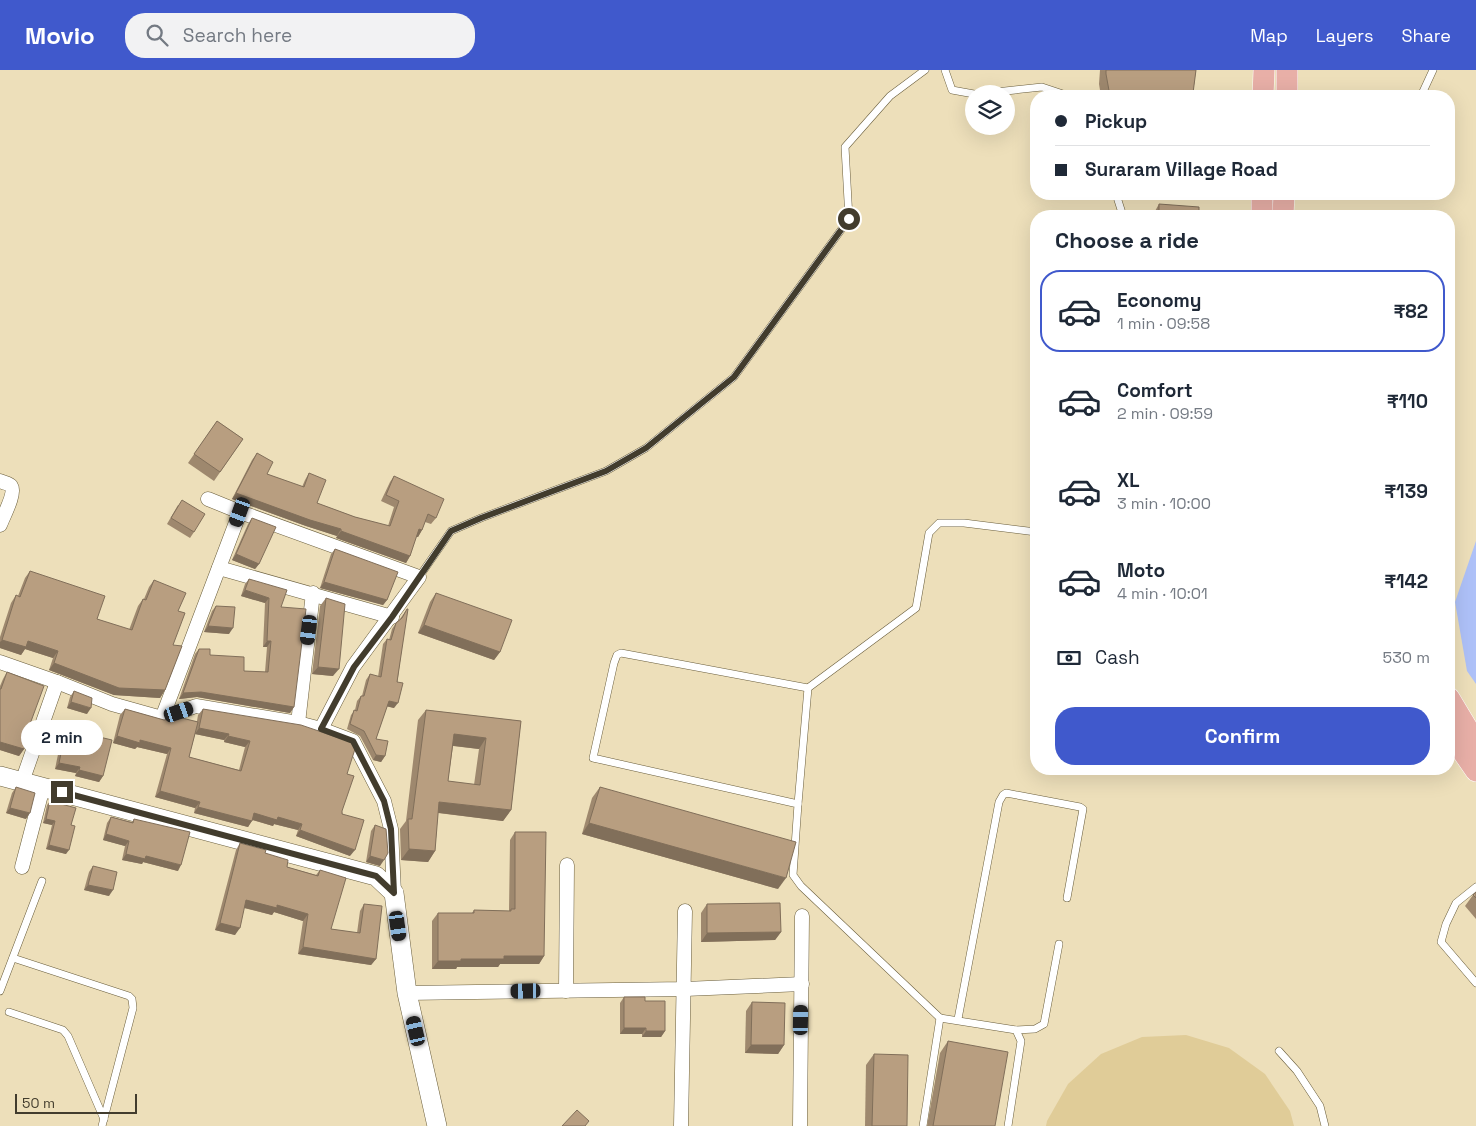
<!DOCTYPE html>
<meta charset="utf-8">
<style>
body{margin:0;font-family:"Space Grotesk",sans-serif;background:#f2f2f3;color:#1f2937;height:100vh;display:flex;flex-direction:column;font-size:19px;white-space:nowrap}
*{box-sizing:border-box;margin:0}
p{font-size:16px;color:#747a83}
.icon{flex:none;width:28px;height:28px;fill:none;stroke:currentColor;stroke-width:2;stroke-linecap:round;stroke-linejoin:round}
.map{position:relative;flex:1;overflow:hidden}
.side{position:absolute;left:1030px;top:140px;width:425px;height:565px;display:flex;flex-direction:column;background:#fff;border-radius:20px;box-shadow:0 5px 20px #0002}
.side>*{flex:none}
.hud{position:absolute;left:1030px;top:20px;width:425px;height:110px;border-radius:20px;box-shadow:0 5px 20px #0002;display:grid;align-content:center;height:110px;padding:0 25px;background:#fff}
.fabs{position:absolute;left:965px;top:15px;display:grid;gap:10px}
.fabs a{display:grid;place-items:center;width:50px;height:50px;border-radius:50%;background:#fff;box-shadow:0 5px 20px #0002;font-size:25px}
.scale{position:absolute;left:15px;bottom:12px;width:122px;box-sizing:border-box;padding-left:5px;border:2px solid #423c2d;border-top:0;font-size:14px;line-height:18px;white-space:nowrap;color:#423c2d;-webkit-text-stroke:4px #eddfba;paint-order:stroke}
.end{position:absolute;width:22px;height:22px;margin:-11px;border:6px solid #423c2d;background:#fff;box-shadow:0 0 0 2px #fff}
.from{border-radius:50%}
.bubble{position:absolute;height:35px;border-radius:18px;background:#fff;box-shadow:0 5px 20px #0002;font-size:16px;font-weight:800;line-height:35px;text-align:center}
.car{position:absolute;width:15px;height:30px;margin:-15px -8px;border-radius:6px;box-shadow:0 0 4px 1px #0007;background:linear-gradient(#222 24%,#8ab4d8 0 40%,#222 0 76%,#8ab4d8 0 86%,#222 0)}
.hud b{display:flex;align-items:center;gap:18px;height:48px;font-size:19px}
.hud b+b{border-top:1px solid #e0e1e3}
.hud i{width:12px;height:12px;background:#1f2937}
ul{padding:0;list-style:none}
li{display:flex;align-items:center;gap:15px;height:82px;margin:0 10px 8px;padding:0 15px;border:2px solid transparent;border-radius:20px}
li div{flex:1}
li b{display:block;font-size:19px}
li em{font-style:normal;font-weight:800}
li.active{border-color:#4059cc}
li>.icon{width:45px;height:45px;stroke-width:1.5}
h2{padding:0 25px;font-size:22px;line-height:60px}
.pay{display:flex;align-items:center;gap:12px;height:55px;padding:0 25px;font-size:19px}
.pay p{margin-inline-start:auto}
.primary-button{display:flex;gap:10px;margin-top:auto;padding:10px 25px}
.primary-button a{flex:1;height:58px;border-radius:20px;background:#4059cc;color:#fff;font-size:20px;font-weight:800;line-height:58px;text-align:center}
header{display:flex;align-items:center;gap:30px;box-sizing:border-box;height:70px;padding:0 25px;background:#4059cc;color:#fff}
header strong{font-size:24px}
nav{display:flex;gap:28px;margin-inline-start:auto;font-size:18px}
.search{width:350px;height:45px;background:#f2f2f3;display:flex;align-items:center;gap:12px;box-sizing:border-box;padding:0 18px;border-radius:20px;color:#747a83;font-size:19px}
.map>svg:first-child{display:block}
.green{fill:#e0cc98}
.water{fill:#aec1f8}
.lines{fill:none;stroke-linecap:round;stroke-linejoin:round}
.lane-casing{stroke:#695d3b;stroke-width:8}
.street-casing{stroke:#695d3b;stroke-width:15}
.secondary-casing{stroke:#695d3b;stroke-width:20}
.primary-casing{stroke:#fff;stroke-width:22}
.lane{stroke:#fff;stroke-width:7}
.street{stroke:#fff;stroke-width:14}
.secondary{stroke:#fff;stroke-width:19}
.primary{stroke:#e8afa7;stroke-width:21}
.wall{fill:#9e886e;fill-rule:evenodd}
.shaded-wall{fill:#816f5a}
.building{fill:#b89e80;stroke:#816f5a;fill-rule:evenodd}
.route{stroke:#423c2d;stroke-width:6}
</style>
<header>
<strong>Movio</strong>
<div class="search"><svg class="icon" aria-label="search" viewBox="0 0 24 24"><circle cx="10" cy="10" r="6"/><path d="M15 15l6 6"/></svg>Search here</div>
<nav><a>Map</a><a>Layers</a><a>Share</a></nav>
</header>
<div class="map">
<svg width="1476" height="1056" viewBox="0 0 1476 1056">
<rect width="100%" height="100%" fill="#eddfba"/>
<polygon class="green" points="1186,965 1229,978 1265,1004 1290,1041 1294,1056 1046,1056 1047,1051 1068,1014 1101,984 1142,967"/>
<polygon class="water" points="1476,471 1476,614 1467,601 1455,532"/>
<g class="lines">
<g class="lane-casing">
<g id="lane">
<polyline points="945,0 952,20 974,24"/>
<polyline points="978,24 1042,17 1069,26"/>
<polyline points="1421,26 1433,0"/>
<polyline points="1116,124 1123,146"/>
<polyline points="419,507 451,461 481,448 606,401 646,378 734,307 849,149 845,77 890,26 925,0"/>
<polyline points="808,618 621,583 617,585 614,593 593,688 798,734 793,805 801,816 940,948 1016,960 1021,971 1008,1056"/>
<polyline points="798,734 808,618 916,538 929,463 939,453 964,453 1036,462"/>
<polyline points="1476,817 1456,833 1446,854 1441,872 1476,913"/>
<polyline points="13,888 129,926 132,929 133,938 102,1056"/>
<polyline points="0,921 42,811"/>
<polyline points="9,942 63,960 68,966 104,1049"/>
<polyline points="958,949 999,732 1003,725 1006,723 1080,737 1083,739 1067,828"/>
<polyline points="1016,960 1035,959 1044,954 1059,874"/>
<polyline points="1279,981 1297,1001 1320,1036 1325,1056"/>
<polyline points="923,1056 940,948"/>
</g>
</g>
<g class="street-casing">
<g id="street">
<path d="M0 411C4 413 9 413 11 416 16 423 3 447 0 455"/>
<polyline points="208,429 240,442"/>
<polyline points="219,498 392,547"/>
<polyline points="0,592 57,612 112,634 162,648 196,636 298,653 321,659 353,671 384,731 391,759 394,823"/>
<polyline points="162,648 240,442 419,507 353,597 321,659"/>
<polyline points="298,653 313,523"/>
<polyline points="22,712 57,612"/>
<polyline points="22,797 43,717"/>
<polyline points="566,921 567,795"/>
<polyline points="407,923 685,919 802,914"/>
<polyline points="681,1056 685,841"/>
<polyline points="800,1056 802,846"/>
</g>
</g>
<g class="secondary-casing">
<polyline id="secondary" points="0,706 376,806 394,823 407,923 437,1056"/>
</g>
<g class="primary-casing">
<g id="primary">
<polyline points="1263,26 1264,0"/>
<polyline points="1287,26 1287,0"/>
<polyline points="1262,146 1262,124"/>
<polyline points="1283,146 1284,124"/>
<polyline points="1449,628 1476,673"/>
<polyline points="1449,662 1476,701"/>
</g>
</g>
<use href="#lane" class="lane"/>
<use href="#street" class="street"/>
<use href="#secondary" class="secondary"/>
<use href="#primary" class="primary"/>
</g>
<g class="wall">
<polygon points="1100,0 1196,0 1193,23 1236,26 1101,26 1099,14"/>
<polygon points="1159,134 1199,146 1153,146 1154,143"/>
<polygon points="217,351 243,369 214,411 188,393"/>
<polygon points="257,383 267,404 302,417 305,410 309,403 317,433 355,447 388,456 394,437 381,431 390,412 394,406 436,448 431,454 425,452 422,460 418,467 416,466 410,486 406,493 336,468 337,466 306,456 232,429 252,390"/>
<polygon points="178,435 194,462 190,468 167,454"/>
<polygon points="252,448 259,494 255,499 232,490 248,454"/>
<polygon points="335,479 387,530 383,535 320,518 331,484"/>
<polygon points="30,501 97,549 129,560 138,536 143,529 144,529 149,517 154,510 178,541 165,620 160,628 114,625 49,600 53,588 25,579 21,585 0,578 0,567 11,533 16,525 18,526 25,508"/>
<polygon points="249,509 281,537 294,637 290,643 197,627 179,629 195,584 199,579 210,585 244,601 265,602 267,577 263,577 265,533 241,526 245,514"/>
<polygon points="436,523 500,582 494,590 418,563 430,532"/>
<polygon points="326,528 333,606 312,604 320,536"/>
<polygon points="216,536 229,564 204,562 212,541"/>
<polygon points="407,539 394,638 387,636 376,669 385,686 381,692 373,690 360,666 347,659 351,645 355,640 357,631 361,626 362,626 366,610 370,604 378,607 383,574 387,569 389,570 392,559 396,553 400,549"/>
<polygon points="7,602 30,654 24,679 19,686 0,680 0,616 3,609"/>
<polygon points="74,621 87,644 67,638 70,627"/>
<path d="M125 639 164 650 197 651 198 645 203 639 347 704 342 741 350 786 296 766 298 760 274 754 273 756 252 750 248 757 194 743 195 738 155 727 167 684 137 677 135 679 113 673 120 645ZM195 664 224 670V672L245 677 239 700 189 687Z"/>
<path d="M426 640 521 651 511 740 503 751 438 743 435 781 428 792 401 790 400 759 406 751 418 650ZM453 676 479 679 474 715 448 711Z"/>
<polygon points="66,659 103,706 99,712 75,706 76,703 55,699 62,665"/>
<polygon points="16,717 26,749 6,743 12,723"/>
<polygon points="600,717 778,819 582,764 592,728"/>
<polygon points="50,731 71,755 66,784 46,779 52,755 43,753 47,735"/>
<polygon points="111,747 132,752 134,749 178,801 143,792 142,794 122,790 125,776 103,770 107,753"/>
<polygon points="375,755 380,796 366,792 371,761"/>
<polygon points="515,762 544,886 539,894 500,894 498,897 457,897 456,899 432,899 432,851 438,843 472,843 474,840 509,841 510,770"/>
<polygon points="240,773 265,783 287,797 316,805 320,800 331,859 357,863 360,841 364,834 376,889 371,895 298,884 303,851 274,842 272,845 244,838 235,865 215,860 236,780"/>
<polygon points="93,796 109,826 84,820 89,802"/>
<polygon points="1476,822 1476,849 1465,836 1473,825"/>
<polygon points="707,834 781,862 775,870 701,872 701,843"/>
<polygon points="624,927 645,931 665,961 661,967 642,967 642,964 620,964 620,933"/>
<polygon points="752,932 784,975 778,984 745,983 746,941"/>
<polygon points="948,971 995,1056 927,1056 940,983"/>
<polygon points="874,984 907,1056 865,1056 866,995"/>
</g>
<g class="shaded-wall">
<polygon points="236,423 341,459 337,466 306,456 232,429"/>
<polygon points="419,459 422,460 418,467 414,466"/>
<polygon points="341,461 410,486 406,493 336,468"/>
<polygon points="236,484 259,494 255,499 232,490"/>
<polygon points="324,512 387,530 383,535 320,518"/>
<polygon points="245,520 269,528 265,533 241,526"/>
<polygon points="424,555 500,582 494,590 418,563"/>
<polygon points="208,556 233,558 229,564 204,562"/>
<polygon points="2,570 28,571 58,581 53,588 25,579 21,585 0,578 0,572"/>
<polygon points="267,571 271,571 267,577 263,577"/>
<polygon points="54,593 165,620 160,628 114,625 49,600"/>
<polygon points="318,597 339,599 333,606 312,604"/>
<polygon points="201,622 294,637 290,643 197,627 179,629 183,623"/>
<polygon points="389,631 398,633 394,638 385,636"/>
<polygon points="71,632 91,638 87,644 67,638"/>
<polygon points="199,658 229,664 224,670 195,664"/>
<polygon points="454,664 486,668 479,679 447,675"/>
<polygon points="117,666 140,670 171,678 167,684 137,677 135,679 113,673"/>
<polygon points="228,666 250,671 245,677 224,672"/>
<polygon points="0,672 24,679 19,686 0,680"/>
<polygon points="376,685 385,686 381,692 373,690"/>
<polygon points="59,693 80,697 76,703 55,699"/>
<polygon points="79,700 103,706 99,712 75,706"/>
<polygon points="160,721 200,732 195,738 155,727"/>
<polygon points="439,732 511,740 503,751 432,742"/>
<polygon points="198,737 252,751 248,757 194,743"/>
<polygon points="10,738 30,743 26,749 6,743"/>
<polygon points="254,743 278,747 302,754 298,760 274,754 273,756 250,749"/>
<polygon points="46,749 55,751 52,755 43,753"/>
<polygon points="589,753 786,808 778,819 582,764"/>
<polygon points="300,760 355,780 350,786 296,766"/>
<polygon points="106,764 129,771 125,776 103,770"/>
<polygon points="49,775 69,780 66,784 46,779"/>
<polygon points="409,779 435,781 428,792 401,790"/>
<polygon points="126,784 146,786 181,795 178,801 143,792 142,794 122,790"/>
<polygon points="370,786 384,790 380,796 366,792"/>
<polygon points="88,815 113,820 109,826 84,820"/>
<polygon points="246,830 277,835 308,844 303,851 274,842 272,845 241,837"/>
<polygon points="220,853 240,858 235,865 215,860"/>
<polygon points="781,862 775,870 701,872 707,863"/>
<polygon points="303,877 376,889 371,895 298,884"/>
<polygon points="504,886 544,886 539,894 500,894 498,897 457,897 456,899 432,899 438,891"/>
<polygon points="624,958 646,958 642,964 620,964"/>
<polygon points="646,961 665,961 661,967 642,967"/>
<polygon points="751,975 784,975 778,984 745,983"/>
</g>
<g class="building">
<polygon points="1106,0 1196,0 1193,23 1235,21 1236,26 1110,26 1106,4"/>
<polygon points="1159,134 1199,137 1199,146 1159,146"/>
<polygon points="217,351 243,369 220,402 194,384"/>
<polygon points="257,383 273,392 267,404 304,417 309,403 326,410 317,433 355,447 390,456 399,431 386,425 394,406 444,429 436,448 428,444 422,460 419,459 410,486 341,461 341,459 310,450 236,423"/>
<polygon points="182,430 205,444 194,462 171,448"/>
<polygon points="252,448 276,457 259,494 236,484"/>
<polygon points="335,479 398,502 387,530 324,512"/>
<polygon points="30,501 105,526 97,549 132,560 143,529 146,530 154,510 186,523 178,541 185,543 173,575 182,576 165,620 119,618 54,593 58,581 28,571 26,577 2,570 16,525 20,527"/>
<polygon points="249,509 287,520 281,537 306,539 294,637 201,622 183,623 199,579 210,579 210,585 244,587 244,601 268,602 271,571 267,571 269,528 245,520"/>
<polygon points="436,523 512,550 500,582 424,555"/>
<polygon points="326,528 345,534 339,599 318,597"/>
<polygon points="216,536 235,537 233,558 208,556"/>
<polygon points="407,539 408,539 397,612 403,613 398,633 389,631 376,669 388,671 385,686 376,685 364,661 350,654 354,640 357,641 361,626 364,626 370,604 381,607 387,569 391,570 396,553 402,548"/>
<polygon points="7,602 44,616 30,654 32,654 24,679 0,672 0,619 1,619"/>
<polygon points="74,621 92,628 91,638 71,632"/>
<polygon points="125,639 164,650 178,647 198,652 189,687 241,701 250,671 228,666 229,664 199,658 203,639 301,655 351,672 355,679 347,704 354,706 342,741 342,744 364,750 355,780 300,760 302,754 278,747 277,750 254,743 252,751 198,737 200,732 160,721 171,678 140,670 140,673 117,666"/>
<path d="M426 640 521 651 511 740 439 732 435 781 409 779 408 749H412ZM454 664 486 668 480 715 448 711Z"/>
<polygon points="66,659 112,670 103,706 79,700 80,697 59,693"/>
<polygon points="16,717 35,723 30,743 10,738"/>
<polygon points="600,717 796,772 786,808 589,753"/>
<polygon points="50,731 76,738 71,755 75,756 69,780 49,775 55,751 46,749"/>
<polygon points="111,747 133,753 134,749 190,762 181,795 146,786 145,789 126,784 129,771 106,764"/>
<polygon points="375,755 386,759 388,783 384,790 370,786"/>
<polygon points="515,762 546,762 544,886 504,886 504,889 461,889 461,891 438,891 438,843 474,843 474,840 511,841 511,839 515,839"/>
<polygon points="240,773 266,780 265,783 288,790 287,797 318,806 320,800 346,808 331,859 360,863 364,834 382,836 376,889 303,877 308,844 277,835 277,838 246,830 240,858 220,853"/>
<polygon points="93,796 117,802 113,820 88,815"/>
<polygon points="1476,822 1476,828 1473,825"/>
<polygon points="780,833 781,862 707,863 707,834"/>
<polygon points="624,927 645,927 645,931 665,931 665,961 646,961 646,958 624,958"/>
<polygon points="752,932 785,933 784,975 751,975"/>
<polygon points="948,971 1008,982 995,1056 933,1056"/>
<polygon points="874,984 908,985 907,1056 872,1056"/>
<polygon points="577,1040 589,1051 585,1056 562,1056"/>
</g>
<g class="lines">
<polyline class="route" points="62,722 376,806 394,823 391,759 384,731 353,671 321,659 354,597 392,547 451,461 481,448 606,401 646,378 734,307 849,149"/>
</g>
</svg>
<div class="fabs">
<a><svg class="icon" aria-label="layers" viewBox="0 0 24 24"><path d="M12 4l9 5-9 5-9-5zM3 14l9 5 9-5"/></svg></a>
</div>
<div class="scale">50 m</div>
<i class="end from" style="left:849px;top:149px"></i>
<i class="end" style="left:62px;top:722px"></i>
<div class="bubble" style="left:21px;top:650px;width:82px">2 min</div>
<i class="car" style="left:240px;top:442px;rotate:200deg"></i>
<i class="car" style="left:309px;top:560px;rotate:187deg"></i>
<i class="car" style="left:179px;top:642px;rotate:71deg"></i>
<i class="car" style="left:398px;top:856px;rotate:172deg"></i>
<i class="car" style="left:526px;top:921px;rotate:269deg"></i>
<i class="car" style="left:801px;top:950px;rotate:1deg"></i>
<i class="car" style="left:416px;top:961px;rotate:347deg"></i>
<div class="hud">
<b><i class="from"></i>Pickup</b>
<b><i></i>Suraram Village Road</b>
</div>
<section class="side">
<h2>Choose a ride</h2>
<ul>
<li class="active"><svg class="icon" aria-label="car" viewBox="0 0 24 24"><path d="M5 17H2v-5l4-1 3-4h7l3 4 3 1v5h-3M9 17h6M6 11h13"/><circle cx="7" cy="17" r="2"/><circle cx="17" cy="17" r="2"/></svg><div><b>Economy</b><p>1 min · 09:58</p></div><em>₹82</em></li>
<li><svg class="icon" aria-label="car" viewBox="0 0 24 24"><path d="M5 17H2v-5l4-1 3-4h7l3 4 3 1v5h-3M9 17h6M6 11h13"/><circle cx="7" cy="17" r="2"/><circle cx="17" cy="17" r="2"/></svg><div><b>Comfort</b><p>2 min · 09:59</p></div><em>₹110</em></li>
<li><svg class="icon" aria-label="car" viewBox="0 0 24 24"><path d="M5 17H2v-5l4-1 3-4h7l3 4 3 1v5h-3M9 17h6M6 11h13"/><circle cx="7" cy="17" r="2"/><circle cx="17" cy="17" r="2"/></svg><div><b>XL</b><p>3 min · 10:00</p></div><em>₹139</em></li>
<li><svg class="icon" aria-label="car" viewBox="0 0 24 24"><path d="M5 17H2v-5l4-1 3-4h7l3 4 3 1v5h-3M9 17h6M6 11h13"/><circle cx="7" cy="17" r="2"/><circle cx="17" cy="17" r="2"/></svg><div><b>Moto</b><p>4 min · 10:01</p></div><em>₹142</em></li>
</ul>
<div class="pay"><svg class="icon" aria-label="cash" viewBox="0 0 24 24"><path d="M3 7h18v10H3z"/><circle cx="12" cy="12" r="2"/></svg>Cash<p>530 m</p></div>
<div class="primary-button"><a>Confirm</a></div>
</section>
</div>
